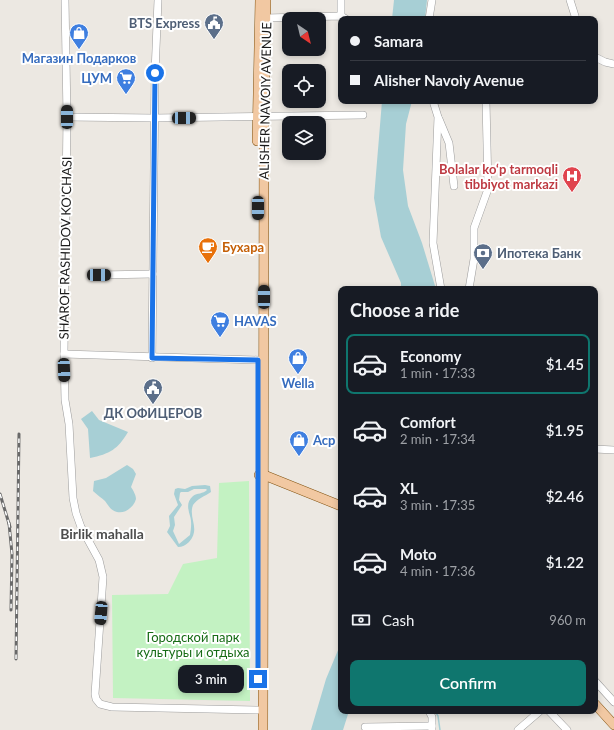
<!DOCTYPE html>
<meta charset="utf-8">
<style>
body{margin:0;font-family:Lato,sans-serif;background:#20242c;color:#f1f3f6;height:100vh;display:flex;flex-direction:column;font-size:15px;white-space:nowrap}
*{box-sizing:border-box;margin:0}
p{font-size:13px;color:#9ea1a6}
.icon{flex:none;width:22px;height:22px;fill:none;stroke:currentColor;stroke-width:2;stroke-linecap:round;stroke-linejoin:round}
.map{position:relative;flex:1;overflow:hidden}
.details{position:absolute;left:338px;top:286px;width:260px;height:428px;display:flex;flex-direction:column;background:#171b24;border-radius:8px;box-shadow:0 2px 6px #0003}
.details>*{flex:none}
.guide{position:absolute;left:338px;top:16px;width:260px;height:88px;border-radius:8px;box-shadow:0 2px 6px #0003;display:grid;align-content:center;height:88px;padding:0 12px;background:#171b24}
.needle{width:26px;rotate:145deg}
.fabs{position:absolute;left:282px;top:12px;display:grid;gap:8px}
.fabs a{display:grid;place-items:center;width:44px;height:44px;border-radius:8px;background:#171b24;box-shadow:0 2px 6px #0003;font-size:20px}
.end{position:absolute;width:18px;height:18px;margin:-9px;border:5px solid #1a73e8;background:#fff;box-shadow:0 0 0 2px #fff}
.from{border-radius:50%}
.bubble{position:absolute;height:28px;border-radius:8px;background:#171b24;box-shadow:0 2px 6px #0003;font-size:13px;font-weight:600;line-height:28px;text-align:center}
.car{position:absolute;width:12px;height:24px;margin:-12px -6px;border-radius:5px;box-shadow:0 0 3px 1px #0007;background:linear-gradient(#222 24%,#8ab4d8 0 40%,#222 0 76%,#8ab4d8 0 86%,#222 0)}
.guide b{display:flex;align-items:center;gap:14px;height:38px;font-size:15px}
.guide b+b{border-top:1px solid #363941}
.guide i{width:10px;height:10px;background:#f1f3f6}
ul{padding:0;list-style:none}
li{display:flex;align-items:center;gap:12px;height:60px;margin:0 8px 6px;padding:0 4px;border:2px solid transparent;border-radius:8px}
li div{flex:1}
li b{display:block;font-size:15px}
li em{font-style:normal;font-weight:600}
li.active{border-color:#0f766e}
li>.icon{width:36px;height:36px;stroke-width:1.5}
h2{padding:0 12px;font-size:18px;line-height:48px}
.pay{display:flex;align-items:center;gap:10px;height:44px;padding:0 12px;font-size:15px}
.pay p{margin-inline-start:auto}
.action{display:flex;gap:8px;margin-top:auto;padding:8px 12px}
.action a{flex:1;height:46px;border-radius:8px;background:#0f766e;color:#fff;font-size:16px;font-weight:600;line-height:46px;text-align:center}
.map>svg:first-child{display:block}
.park{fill:#c3f2c2}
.water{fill:#a7cfd5;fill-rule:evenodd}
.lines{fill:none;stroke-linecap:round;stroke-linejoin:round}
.stream{stroke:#a7cfd5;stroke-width:1.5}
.minor-casing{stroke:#9c9c9c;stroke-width:8}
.major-casing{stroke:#835310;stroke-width:10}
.minor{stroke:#fff;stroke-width:7}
.major{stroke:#f1c8a2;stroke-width:9}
.rail-casing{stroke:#696969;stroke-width:3}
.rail{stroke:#fff;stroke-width:1.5;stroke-dasharray:4.5;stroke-linecap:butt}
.route{stroke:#1a73e8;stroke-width:5}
.labels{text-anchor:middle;stroke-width:4;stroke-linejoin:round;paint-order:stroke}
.service-label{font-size:13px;font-weight:bold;fill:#4e5e75;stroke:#fff;text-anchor:end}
.shop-label{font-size:13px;font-weight:bold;fill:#366cbe;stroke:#fff}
.street-label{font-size:13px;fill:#1b1b1b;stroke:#fff}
.health-label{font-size:13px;font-weight:bold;fill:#be3a42;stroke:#fff;text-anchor:end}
.food-label{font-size:13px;font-weight:bold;fill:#c56008;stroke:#fff;text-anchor:start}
.park-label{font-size:13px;fill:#176c16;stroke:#fff}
.neighbourhood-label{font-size:14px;font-weight:bold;fill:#4e4e4e;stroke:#fff}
</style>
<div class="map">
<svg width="614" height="730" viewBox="0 0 614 730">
<rect width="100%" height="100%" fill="#ece8e2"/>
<polygon class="park" points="249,481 250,701 113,698 112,595 168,594 183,564 217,558 219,483"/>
<g class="water">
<polygon points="394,0 427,0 425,19 392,19"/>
<polygon points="382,101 412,101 406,124 403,170 408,206 422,243 436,289 401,289 401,283 381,237 374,198"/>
<path d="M92 411 99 420 128 432C118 449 110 454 90 458L88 429 81 419Z"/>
<path d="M127 465 133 469 136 474 131 487C133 490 136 495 136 499 134 507 125 514 117 512 110 510 109 506 105 501 102 498 97 495 93 491L94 481 106 478Z"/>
<path d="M205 485 210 486 211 492C205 496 197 499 193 505 188 518 201 529 189 542 186 545 182 547 178 547L167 532 170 526 169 516 178 505 174 494 175 489 178 488 185 489 192 486ZM194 489H206L207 490C203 494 197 493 193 496 186 502 188 509 190 516 192 522 191 529 190 535L179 544 173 531 175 525 174 517 182 505 179 500 180 493 181 492H188Z"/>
<polygon points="341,643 341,711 349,711 343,730 311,730 326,679"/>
</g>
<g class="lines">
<polyline class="stream" points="435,711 438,716 440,730"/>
<g class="minor-casing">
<g id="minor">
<polyline points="65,0 67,117 64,354 65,400 69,424 73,498 76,513 81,527 99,560 103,577 95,694 96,699 100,704 112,707 258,710"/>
<polyline points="570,0 576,19"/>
<polyline points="341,16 341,0"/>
<polyline points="266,18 341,16 346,19"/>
<polyline points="429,19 432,0"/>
<polyline points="595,57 605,62 614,64"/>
<polyline points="433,101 438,117 433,243 441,289"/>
<polyline points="67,117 154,118 363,115"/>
<polyline points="439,119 449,143 454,186"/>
<polyline points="99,275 153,274"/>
<polyline points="469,289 474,259 474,228 488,189 486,101"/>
<polyline points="64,354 258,360"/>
<polyline points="152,358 155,73 158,0"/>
<polyline points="595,449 614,450"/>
<polyline points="595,681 614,702"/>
<polyline points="429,711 432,717 432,730"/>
<polyline points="549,711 567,730"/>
<polyline points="365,727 432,726"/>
<polyline points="518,730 540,711"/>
</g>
</g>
<g class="major-casing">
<g id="major">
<polyline points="257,141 260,0"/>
<polyline points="259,475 264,475 341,506"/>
<polyline points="595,704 614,725"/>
<polyline points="263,730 264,116 266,0"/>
</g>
</g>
<use href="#minor" class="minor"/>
<use href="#major" class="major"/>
<g class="rail-casing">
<g id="rail">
<polyline points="0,494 10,527"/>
<polyline points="9,523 12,554 11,610"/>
<polyline points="16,659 19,434"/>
</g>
</g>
<use href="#rail" class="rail"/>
</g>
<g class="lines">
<polyline class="route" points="155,73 152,358 258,360 258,679"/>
</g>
<defs>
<g id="civic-pin" transform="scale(1)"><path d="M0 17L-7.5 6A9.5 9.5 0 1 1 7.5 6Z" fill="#5c6f8a" stroke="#fff"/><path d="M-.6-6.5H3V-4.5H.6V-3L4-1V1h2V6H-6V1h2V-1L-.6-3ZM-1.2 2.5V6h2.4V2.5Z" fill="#fff"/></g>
<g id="shop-pin" transform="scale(1)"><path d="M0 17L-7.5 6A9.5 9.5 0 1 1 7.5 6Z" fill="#3f7fe0" stroke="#fff"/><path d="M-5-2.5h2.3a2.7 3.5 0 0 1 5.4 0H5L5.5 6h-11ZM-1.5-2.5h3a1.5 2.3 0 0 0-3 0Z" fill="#fff"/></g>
<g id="supermarket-pin" transform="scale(1)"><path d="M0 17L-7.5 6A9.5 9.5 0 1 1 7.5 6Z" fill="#3f7fe0" stroke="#fff"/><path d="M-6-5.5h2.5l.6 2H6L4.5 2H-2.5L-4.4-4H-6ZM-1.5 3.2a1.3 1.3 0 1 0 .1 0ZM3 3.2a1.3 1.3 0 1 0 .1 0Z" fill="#fff"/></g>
<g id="hospital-pin" transform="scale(1)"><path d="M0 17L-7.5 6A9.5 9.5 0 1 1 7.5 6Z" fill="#e0444e" stroke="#fff"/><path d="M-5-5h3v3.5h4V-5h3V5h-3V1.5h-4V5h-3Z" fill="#fff"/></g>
<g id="cafe-pin" transform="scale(1)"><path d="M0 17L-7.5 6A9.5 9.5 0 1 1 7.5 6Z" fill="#e8710a" stroke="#fff"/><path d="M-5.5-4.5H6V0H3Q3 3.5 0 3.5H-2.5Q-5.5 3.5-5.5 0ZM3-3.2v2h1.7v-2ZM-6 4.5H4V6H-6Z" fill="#fff"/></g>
<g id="bank-pin" transform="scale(1)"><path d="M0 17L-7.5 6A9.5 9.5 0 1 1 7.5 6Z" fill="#5c6f8a" stroke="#fff"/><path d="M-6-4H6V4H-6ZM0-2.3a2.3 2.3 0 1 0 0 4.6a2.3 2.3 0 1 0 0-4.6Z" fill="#fff"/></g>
</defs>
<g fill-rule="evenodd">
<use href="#civic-pin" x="214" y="23"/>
<use href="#shop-pin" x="79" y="33"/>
<use href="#supermarket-pin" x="126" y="78"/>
<use href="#hospital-pin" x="572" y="176"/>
<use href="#cafe-pin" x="208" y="247"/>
<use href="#bank-pin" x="483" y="253"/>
<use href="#supermarket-pin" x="220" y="321"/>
<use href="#shop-pin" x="298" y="358"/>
<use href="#civic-pin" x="153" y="388"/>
<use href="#shop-pin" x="299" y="440"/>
</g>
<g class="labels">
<g class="service-label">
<text x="200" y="28">BTS Express</text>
<text x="497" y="258" text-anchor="start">Ипотека Банк</text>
<text x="153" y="418" text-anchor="middle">ДК ОФИЦЕРОВ</text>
</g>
<g class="shop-label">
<text x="79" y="63">Магазин Подарков</text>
<text x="112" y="83" text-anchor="end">ЦУМ</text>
<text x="234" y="326" text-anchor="start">HAVAS</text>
<text x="298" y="388">Wella</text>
<text x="313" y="445" text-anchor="start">Аср</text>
</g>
<g class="street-label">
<text transform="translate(265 101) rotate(-89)" y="5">ALISHER NAVOIY AVENUE</text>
<text transform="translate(65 248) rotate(-89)" y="5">SHAROF RASHIDOV KO'CHASI</text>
</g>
<g class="health-label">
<text x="558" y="174">Bolalar ko‘p tarmoqli<tspan x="558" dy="15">tibbiyot markazi</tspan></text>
</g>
<g class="food-label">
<text x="222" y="252">Бухара</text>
</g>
<g class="park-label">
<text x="193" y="642">Городской парк<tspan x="193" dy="15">культуры и отдыха</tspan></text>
</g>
<g class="neighbourhood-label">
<text x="102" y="539">Birlik mahalla</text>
</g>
</g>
</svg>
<div class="fabs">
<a><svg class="needle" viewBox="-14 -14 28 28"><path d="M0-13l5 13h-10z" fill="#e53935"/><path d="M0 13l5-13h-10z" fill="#9ea1a6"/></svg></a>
<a><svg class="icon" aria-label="locate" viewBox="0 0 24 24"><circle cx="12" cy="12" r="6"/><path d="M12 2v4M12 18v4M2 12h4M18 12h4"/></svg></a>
<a><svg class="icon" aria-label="layers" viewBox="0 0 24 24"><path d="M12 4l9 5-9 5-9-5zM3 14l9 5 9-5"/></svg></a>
</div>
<i class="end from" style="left:155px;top:73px"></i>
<i class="end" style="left:258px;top:679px"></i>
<div class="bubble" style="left:178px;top:665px;width:66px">3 min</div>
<i class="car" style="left:67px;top:117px;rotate:0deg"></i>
<i class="car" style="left:184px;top:118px;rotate:89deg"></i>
<i class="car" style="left:258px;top:208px;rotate:180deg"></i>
<i class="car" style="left:99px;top:275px;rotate:90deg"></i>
<i class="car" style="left:264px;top:297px;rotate:0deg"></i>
<i class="car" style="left:64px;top:370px;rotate:178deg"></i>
<i class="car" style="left:101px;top:613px;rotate:185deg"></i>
<div class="guide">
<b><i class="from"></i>Samara</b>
<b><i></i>Alisher Navoiy Avenue</b>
</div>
<section class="details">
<h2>Choose a ride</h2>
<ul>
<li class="active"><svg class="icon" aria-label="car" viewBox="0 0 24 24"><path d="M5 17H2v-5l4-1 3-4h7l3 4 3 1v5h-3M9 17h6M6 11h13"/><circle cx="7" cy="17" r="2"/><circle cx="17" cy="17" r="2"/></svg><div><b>Economy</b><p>1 min · 17:33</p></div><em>$1.45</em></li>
<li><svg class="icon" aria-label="car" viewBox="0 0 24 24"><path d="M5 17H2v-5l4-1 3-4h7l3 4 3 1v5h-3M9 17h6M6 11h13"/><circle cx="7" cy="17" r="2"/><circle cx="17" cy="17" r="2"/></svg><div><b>Comfort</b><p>2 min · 17:34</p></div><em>$1.95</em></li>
<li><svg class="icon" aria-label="car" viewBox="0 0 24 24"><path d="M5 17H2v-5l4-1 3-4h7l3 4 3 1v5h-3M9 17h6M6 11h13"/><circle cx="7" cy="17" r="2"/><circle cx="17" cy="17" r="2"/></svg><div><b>XL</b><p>3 min · 17:35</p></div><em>$2.46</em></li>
<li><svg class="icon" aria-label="car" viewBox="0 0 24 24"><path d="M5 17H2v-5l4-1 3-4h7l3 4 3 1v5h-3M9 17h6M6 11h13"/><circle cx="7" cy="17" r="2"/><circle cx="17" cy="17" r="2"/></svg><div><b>Moto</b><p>4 min · 17:36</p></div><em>$1.22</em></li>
</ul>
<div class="pay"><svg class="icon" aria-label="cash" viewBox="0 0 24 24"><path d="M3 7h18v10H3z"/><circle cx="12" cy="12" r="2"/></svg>Cash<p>960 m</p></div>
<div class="action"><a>Confirm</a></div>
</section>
</div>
